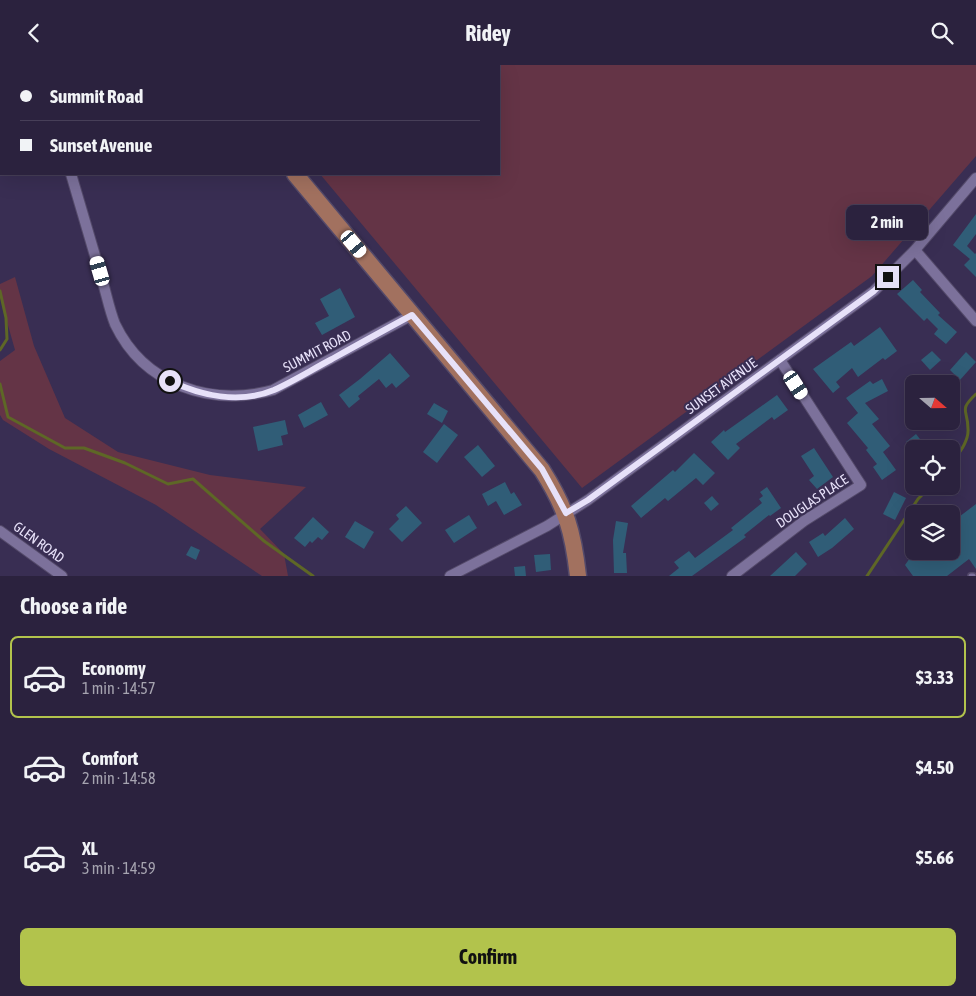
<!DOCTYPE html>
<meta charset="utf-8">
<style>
body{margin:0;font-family:"Asap Condensed",sans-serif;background:#372f49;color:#f1f3f6;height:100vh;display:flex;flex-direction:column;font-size:19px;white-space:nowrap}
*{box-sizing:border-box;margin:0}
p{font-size:16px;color:#a6a4b0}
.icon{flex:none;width:28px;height:28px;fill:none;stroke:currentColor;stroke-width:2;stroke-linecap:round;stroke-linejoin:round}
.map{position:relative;height:511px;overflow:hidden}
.sheet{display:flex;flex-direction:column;background:#2b223e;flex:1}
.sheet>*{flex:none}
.top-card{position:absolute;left:0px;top:0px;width:500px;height:110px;box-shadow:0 5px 20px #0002,0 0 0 1px #473f58;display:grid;align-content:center;height:110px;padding:0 20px;background:#2b223e}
.needle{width:32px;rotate:110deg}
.buttons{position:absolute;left:905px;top:310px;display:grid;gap:10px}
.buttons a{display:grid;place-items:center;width:55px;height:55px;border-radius:8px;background:#2b223e;box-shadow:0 5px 20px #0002,0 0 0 1px #473f58;font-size:25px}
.end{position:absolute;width:22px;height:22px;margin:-11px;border:6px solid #e7e1f9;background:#111;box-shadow:0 0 0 2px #111}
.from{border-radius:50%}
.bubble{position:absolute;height:35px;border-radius:8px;background:#2b223e;box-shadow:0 5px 20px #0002,0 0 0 1px #473f58;font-size:16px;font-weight:700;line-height:35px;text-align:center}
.car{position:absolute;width:15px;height:30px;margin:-15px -8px;border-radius:6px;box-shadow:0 0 4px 1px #0007;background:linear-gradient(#fff 24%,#345 0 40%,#fff 0 76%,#345 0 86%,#fff 0)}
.top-card b{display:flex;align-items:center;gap:18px;height:48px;font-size:19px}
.top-card b+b{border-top:1px solid #473f58}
.top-card i{width:12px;height:12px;background:#f1f3f6}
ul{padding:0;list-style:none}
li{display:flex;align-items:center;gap:15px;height:82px;margin:0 10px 8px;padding:0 10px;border:2px solid transparent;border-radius:8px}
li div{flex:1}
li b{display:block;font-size:19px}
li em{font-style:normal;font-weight:700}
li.on{border-color:#b2c34c}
li>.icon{width:45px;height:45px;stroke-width:1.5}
h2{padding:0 20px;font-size:22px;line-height:60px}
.cta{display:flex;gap:10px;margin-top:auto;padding:10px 20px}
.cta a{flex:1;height:58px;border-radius:8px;background:#b2c34c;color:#111;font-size:20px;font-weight:700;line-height:58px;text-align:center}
header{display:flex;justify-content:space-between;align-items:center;height:65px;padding:0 20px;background:#2b223e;font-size:22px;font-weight:700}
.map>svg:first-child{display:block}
.green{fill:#643446}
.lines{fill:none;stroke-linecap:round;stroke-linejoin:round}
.stream{stroke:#5e6726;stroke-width:3}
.building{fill:#305d77}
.lane-casing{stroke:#544a6a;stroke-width:8}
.street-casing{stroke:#544a6a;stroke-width:12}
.primary-casing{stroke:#544a6a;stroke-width:19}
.lane{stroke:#7c719b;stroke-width:5}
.street{stroke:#7c719b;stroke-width:10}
.primary{stroke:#a2715f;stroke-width:16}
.route{stroke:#e7e1f9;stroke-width:6}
.labels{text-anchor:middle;stroke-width:4;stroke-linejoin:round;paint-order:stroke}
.street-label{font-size:14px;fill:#e7e1f9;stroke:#392e53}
</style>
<header><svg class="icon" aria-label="back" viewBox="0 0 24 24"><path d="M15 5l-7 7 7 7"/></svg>Ridey<svg class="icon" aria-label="search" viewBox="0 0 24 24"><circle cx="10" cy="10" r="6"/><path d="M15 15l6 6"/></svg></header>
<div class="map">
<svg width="976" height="511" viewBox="0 0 976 511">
<rect width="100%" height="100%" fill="#392e53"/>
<g class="green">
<polygon points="228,0 976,0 976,91 872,211 582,423 320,109 499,109 499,1"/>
<polygon points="15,212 34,281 65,353 118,387 210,410 306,422 260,464 284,489 288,511 262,511 156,440 49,384 3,355 0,350 0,296 15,285 0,232 0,219"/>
</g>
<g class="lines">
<g class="stream">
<polyline points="0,226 6,253 7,274 0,285"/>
<polyline points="0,319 8,352 65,383 84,383 125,398 168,419 193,414 264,476 313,511"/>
<path d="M951 399C958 389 969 377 968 364 968 344 958 346 976 329"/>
<polyline points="867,511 918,434 931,421"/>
</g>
</g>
<g class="building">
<polygon points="976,149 976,169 967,181 975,189 976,188 976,212 964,200 970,194 953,180"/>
<polygon points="913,215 922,225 920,227 940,248 938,250 957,267 946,279 934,269 938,264 927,253 924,256 897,229"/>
<polygon points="340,223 355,252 322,270 315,258 329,251 320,234"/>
<polygon points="880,262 897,286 885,295 883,293 858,312 852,303 836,317 840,322 833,328 813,304 851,277 854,281"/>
<polygon points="932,286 941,295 930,305 921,295"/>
<polygon points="966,287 976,297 960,315 950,305"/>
<polygon points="390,288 410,311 396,323 392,318 386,323 379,314 358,331 360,334 349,343 339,330 360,314"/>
<polygon points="882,314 888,326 865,338 879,354 872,359 890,381 883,387 896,405 882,415 873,402 877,399 866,385 868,383 847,358 858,348 846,333 870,316 873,319"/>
<polygon points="777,330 788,345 774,355 772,352 736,379 740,383 728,395 711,377 724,365 725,367"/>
<polygon points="321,337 328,350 304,363 298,350"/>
<polygon points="434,338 448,346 442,358 427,349"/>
<polygon points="285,355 288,369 281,371 283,380 258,386 253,362"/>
<polygon points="444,359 458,370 437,398 423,387"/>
<polygon points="916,369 923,378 917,384 914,384 914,386 906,377"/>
<polygon points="478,380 495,401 482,412 464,392"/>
<polygon points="814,383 833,412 817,424 809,415 814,411 801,391"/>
<polygon points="694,388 715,408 703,420 696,413 668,436 665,433 641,453 631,441 673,405 675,407"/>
<polygon points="505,417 511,429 514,427 522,440 504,450 496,436 488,441 482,429"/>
<polygon points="767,422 781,443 770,451 769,450 744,470 746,472 692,511 669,511 679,503 674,497 689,486 695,493 733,465 731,463 762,438 759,434 763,431 760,427"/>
<polygon points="894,427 906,433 895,455 883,449"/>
<polygon points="712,431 719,439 711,446 704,438"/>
<polygon points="976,439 976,504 969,494 947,511 913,511 905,500 915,486 951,486 951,458"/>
<polygon points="406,441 422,458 402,477 389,464 399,454 396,450"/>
<polygon points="469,450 477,463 454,478 445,465"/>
<polygon points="313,452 329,467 322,475 318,472 312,478 310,476 305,482 294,473"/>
<polygon points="845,453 854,464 832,483 818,492 809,477 823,468 825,471"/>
<polygon points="355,456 374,467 364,484 345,472"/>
<polygon points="616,456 628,458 623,488 626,488 627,508 614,508 613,475"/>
<polygon points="191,481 200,485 196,495 186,490"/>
<polygon points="796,487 807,499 795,511 770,511"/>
<polygon points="550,489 551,505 536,507 534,490"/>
<polygon points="525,501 526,511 515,511 514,502"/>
</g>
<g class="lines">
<g class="lane-casing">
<polyline id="lane" points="971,511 973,511"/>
</g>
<g class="street-casing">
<g id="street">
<path d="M71 109C81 143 91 177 101 211 106 227 109 244 115 259 144 320 211 342 273 325L412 250"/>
<polyline points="915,185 976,256"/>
<polyline points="0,466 62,511"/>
<polyline points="450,511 547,461 588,435 874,226 915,185 976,113"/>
<polyline points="732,511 804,456 861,420 780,295"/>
</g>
</g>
<g class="primary-casing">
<g id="primary">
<polyline points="204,0 205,1"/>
<path d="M295 109 542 405C566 443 573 466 578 511"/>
</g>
</g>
<use href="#lane" class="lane"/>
<use href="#street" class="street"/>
<use href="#primary" class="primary"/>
</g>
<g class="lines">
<path class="route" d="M170 316C202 331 240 339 274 325 294 316 313 304 332 294 359 279 386 264 412 250L542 404 566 448 588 435 874 226 888 212"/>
</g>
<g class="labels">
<g class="street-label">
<text transform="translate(317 286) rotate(-28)" y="5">SUMMIT ROAD</text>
<text transform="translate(721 321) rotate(-36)" y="5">SUNSET AVENUE</text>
<text transform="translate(812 436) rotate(-34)" y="5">DOUGLAS PLACE</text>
<text transform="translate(39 477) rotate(36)" y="5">GLEN ROAD</text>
</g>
</g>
</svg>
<div class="buttons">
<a><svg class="needle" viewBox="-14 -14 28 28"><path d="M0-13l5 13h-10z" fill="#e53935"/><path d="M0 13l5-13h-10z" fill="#a6a4b0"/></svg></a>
<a><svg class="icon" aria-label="locate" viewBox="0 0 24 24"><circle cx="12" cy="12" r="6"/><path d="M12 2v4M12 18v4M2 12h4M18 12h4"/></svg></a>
<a><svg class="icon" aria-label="layers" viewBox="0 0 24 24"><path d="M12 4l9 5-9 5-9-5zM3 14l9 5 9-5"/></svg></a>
</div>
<i class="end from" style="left:170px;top:316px"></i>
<i class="end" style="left:888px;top:212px"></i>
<div class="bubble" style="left:846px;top:140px;width:82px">2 min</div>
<i class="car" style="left:354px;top:179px;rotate:140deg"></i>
<i class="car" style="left:100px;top:206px;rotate:344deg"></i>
<i class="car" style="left:796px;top:320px;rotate:147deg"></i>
<div class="top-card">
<b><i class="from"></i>Summit Road</b>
<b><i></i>Sunset Avenue</b>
</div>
</div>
<section class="sheet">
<h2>Choose a ride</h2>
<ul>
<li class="on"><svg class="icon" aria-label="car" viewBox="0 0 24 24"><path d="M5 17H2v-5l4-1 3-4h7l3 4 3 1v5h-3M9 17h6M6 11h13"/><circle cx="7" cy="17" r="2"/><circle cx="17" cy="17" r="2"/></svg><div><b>Economy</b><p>1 min · 14:57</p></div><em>$3.33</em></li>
<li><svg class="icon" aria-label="car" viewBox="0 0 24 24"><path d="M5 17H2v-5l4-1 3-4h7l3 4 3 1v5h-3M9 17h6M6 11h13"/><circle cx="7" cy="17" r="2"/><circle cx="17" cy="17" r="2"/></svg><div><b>Comfort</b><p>2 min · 14:58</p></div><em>$4.50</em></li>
<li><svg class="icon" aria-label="car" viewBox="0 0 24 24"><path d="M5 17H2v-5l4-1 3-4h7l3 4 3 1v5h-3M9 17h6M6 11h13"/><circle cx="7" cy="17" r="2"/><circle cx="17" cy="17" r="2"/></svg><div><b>XL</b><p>3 min · 14:59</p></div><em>$5.66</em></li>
</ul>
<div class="cta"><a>Confirm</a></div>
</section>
